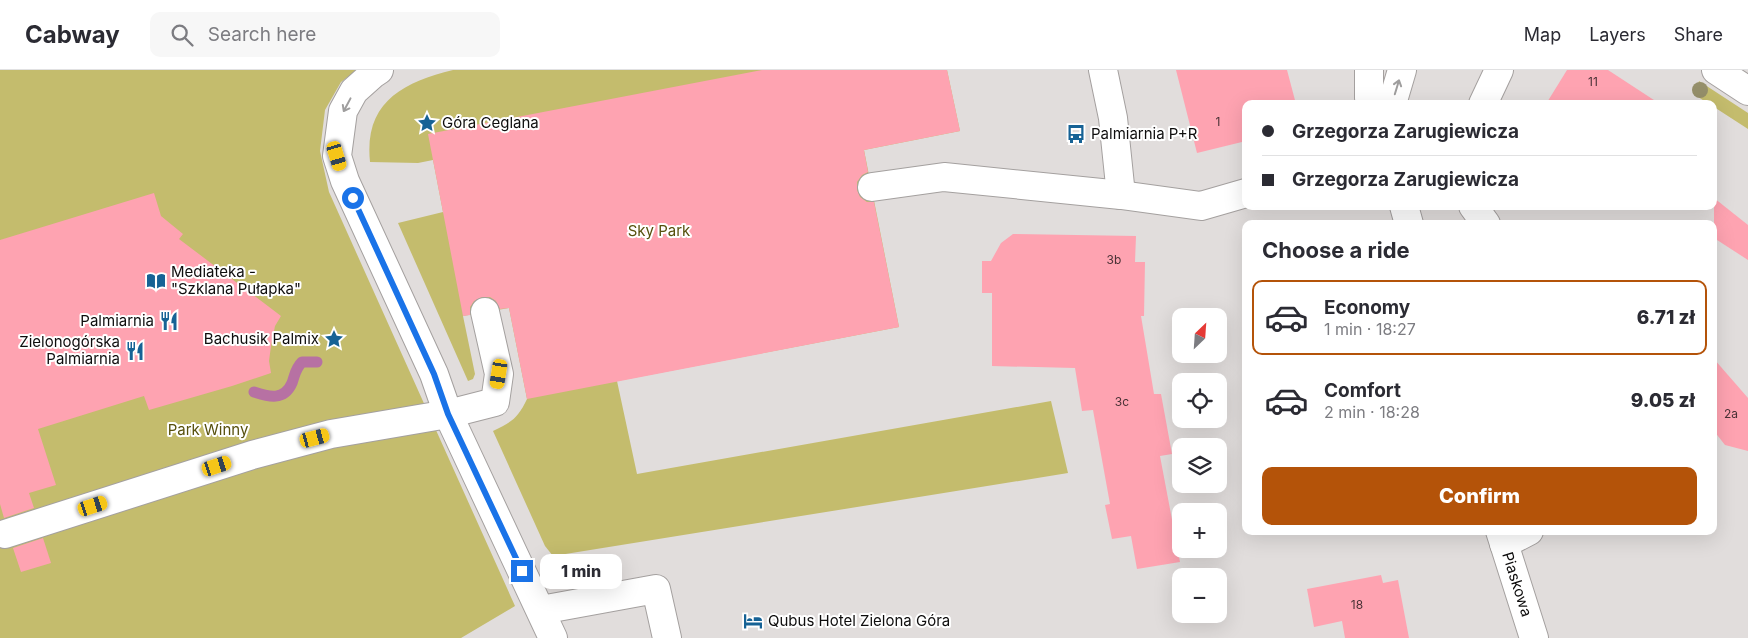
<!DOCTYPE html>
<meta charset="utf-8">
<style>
body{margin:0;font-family:Inter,sans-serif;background:#f7f7f7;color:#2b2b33;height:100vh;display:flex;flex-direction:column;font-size:19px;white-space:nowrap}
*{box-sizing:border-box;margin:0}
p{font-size:16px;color:#7c7c81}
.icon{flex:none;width:28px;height:28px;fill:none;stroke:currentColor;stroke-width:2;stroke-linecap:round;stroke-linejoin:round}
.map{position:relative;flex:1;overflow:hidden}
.sheet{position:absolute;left:1242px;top:150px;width:475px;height:315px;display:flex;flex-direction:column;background:#fff;border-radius:10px;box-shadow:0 5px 20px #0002}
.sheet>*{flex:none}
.banner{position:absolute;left:1242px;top:30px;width:475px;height:110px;border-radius:10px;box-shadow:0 5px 20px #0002;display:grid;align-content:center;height:110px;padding:0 20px;background:#fff}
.needle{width:32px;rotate:25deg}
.buttons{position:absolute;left:1172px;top:238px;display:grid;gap:10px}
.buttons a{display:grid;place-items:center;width:55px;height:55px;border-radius:10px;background:#fff;box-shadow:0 5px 20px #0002;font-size:25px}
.end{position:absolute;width:22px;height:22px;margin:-11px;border:6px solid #1a73e8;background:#fff;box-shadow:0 0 0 2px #fff}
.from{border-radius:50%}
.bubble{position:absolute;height:35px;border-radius:10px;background:#fff;box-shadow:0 5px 20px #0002;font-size:16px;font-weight:800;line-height:35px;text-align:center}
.car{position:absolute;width:15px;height:30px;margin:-15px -8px;border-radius:6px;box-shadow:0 0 4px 1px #0007;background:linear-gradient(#f5c518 24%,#345 0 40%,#f5c518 0 76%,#345 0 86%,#f5c518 0)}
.banner b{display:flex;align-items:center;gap:18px;height:48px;font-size:19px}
.banner b+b{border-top:1px solid #e1e1e2}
.banner i{width:12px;height:12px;background:#2b2b33}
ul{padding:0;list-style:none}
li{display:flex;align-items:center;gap:15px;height:75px;margin:0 10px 8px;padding:0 10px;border:2px solid transparent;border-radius:10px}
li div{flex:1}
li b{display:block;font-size:19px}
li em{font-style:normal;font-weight:800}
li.active{border-color:#b45309}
li>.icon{width:45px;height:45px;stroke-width:1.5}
h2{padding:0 20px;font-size:22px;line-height:60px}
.primary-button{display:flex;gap:10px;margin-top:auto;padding:10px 20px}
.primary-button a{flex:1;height:58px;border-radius:10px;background:#b45309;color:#fff;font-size:20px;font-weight:800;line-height:58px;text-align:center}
header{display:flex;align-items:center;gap:30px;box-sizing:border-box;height:70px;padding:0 25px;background:#fff;border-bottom:1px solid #e1e1e2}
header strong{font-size:24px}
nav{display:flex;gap:28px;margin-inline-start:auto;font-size:18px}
.search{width:350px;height:45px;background:#f7f7f7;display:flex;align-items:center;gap:12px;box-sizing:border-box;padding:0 18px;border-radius:10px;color:#7c7c81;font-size:19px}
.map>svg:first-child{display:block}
.green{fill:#c4bc6d}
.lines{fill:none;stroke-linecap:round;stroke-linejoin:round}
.stream{stroke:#b771a3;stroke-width:11}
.building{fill:#fea3b1}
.minor-casing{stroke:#a4a09f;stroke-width:30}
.minor{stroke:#fff;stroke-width:28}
.tree{fill:#958f6a}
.oneway{stroke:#9f9e9e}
.route{stroke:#1a73e8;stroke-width:6}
.labels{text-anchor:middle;stroke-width:4;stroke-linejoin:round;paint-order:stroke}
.number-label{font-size:12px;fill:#4a3236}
.poi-label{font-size:15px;fill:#0e0d0d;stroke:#fff;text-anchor:start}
.park-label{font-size:15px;fill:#57500d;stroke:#fff}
.street-label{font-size:15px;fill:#0e0d0d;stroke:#fff}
</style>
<header>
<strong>Cabway</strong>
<div class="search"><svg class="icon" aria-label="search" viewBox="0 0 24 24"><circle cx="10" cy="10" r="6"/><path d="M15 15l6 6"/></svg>Search here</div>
<nav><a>Map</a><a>Layers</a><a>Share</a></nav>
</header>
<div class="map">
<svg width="1748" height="568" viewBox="0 0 1748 568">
<rect width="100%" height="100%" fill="#e1dddc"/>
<g class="green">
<polygon points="0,0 357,0 341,12 325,40 320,81 329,122 515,536 461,568 0,568"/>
<path d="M453 0H947L960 61 864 80 899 257 617 311 637 404 1051 331 1068 403 553 486 545 476 493 361C512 352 518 348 527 329L509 238 463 246 475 304 473 309 468 311 398 153 443 142 433 90 418 93 370 92C364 33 401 13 453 0Z"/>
<polygon points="1699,11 1748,43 1748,59 1714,37 1714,34 1709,34 1695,25"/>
</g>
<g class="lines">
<path class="stream" d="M254 322C269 327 284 331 292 313 295 305 295 299 302 292H317"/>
</g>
<g class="building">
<polygon points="762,0 947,0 960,61 864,80 868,102 862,105 857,112 857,120 860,127 867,132 874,132 899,257 527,329 509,238 500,239 496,231 490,227 482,227 474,231 470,237 470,245 463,246 428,64"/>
<polygon points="1176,0 1287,0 1296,34 1246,34 1246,71 1197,83"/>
<polygon points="1567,0 1608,0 1660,34 1546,34"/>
<polygon points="154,123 161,146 183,164 179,169 281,246 275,256 271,276 269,291 271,303 232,316 149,340 144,326 38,359 56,415 29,423 34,438 4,448 0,434 0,170"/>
<polygon points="1714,128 1748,155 1748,190 1714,168"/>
<polygon points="1013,164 1136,166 1135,192 1145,192 1144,246 1141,246 1154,324 1161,324 1172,384 1160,386 1180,492 1137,499 1131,466 1112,469 1105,435 1110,434 1093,340 1082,341 1075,298 992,296 992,223 982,223 982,191 991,191 1001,173"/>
<polygon points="1714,289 1748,328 1748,381 1725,375 1714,361"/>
<polygon points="43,468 51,493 21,502 13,478"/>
<polygon points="1381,505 1383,513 1398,510 1409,568 1345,568 1342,551 1314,557 1307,519"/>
</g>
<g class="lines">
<g class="minor-casing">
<g id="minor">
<polyline points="379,0 373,4 354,21 343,41 337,86 345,111 434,304 448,344 553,568"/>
<polyline points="1103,0 1113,48 1121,125"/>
<polyline points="1369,0 1369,28 1371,34"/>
<polyline points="1716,0 1748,21"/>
<polyline points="1392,34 1402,0"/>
<polyline points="1483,34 1499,0"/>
<polyline points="872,117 944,107 1121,125 1201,136 1246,123"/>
<polyline points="1404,136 1409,154"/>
<polyline points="1473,136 1486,154"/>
<path id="s1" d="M1500 461 1534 568"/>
<polyline points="5,464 252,385 331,364 448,344 495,332 499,304 485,242"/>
<polyline points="1504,474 1529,461"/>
<polyline points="541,540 656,519 667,568"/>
</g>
</g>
<use href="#minor" class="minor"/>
</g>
<circle class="tree" cx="1700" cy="20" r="8"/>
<defs><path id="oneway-shaft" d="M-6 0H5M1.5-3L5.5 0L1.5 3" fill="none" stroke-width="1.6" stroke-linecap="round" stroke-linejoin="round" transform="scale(1.25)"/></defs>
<g class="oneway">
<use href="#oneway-shaft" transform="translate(1397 17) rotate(-73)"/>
<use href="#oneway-shaft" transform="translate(347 35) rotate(118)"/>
</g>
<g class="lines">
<polyline class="route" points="353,128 434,304 448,344 522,501"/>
</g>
<defs>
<g id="sight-bare" transform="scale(1.5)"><path d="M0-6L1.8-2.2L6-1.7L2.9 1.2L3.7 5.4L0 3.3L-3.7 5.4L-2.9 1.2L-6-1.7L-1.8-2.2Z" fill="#166295" stroke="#fff" stroke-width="2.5" paint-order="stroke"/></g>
<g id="bus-bare" transform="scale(1.5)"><path d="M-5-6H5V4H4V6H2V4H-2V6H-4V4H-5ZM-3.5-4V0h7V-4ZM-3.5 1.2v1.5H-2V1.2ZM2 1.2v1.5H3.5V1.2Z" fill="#166295" stroke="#fff" stroke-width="2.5" paint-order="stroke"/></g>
<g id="library-bare" transform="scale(1.5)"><path d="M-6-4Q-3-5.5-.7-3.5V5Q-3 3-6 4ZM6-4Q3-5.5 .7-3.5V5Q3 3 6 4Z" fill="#166295" stroke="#fff" stroke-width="2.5" paint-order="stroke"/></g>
<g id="restaurant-bare" transform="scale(1.5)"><path d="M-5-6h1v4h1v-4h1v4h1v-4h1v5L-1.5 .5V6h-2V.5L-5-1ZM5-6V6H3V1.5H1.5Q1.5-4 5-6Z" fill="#166295" stroke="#fff" stroke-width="2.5" paint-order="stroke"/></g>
<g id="hotel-bare" transform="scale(1.5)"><path d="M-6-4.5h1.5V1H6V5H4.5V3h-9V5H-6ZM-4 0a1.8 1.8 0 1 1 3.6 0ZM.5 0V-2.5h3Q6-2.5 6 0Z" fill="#166295" stroke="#fff" stroke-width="2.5" paint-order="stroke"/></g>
</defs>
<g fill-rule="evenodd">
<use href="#sight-bare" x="427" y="53"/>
<use href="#bus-bare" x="1076" y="64"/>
<use href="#library-bare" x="156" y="211"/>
<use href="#restaurant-bare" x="169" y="251"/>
<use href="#sight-bare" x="334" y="269"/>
<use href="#restaurant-bare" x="135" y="281"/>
<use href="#hotel-bare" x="753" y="551"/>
</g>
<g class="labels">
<g class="number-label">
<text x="1593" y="16">11</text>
<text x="1218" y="56">1</text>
<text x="1114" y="194">3b</text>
<text x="1122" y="336">3c</text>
<text x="1731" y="348">2a</text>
<text x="1357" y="539">18</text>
</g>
<g class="poi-label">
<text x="442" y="58">Góra Ceglana</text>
<text x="1091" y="69">Palmiarnia P+R</text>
<text x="171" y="207">Mediateka -<tspan x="171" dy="17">"Szklana Pułapka"</tspan></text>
<text x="154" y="256" text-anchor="end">Palmiarnia</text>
<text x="319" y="274" text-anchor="end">Bachusik Palmix</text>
<text x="120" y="277" text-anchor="end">Zielonogórska<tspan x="120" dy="17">Palmiarnia</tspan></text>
<text x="768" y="556">Qubus Hotel Zielona Góra</text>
</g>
<g class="park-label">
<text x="659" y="166">Sky Park</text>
<text x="208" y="365">Park Winny</text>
</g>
<g class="street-label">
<text dy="5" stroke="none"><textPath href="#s1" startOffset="56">Piaskowa</textPath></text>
</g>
</g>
</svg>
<div class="buttons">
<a><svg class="needle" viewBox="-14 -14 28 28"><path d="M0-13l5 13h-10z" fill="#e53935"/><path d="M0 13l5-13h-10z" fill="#7c7c81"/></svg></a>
<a><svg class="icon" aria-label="locate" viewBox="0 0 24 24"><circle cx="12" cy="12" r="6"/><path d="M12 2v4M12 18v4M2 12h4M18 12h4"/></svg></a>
<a><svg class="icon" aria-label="layers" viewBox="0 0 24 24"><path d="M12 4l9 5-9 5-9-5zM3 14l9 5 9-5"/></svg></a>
<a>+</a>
<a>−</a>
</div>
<i class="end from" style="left:353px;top:128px"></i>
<i class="end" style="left:522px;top:501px"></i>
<div class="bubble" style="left:540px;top:484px;width:82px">1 min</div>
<i class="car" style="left:337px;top:86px;rotate:163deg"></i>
<i class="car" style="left:499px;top:304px;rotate:189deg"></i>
<i class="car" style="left:315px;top:368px;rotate:75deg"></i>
<i class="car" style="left:217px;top:396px;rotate:72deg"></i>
<i class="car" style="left:93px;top:436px;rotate:72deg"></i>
<div class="banner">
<b><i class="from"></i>Grzegorza Zarugiewicza</b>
<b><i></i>Grzegorza Zarugiewicza</b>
</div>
<section class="sheet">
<h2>Choose a ride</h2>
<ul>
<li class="active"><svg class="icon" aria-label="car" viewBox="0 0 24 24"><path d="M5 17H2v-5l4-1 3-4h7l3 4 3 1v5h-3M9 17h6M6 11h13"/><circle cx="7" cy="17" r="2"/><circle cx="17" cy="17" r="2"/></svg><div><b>Economy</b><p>1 min · 18:27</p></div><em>6.71 zł</em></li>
<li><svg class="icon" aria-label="car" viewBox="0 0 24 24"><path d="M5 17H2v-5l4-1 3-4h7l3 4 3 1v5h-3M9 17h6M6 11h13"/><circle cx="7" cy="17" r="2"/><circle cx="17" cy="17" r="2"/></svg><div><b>Comfort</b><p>2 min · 18:28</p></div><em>9.05 zł</em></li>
</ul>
<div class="primary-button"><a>Confirm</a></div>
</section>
</div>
